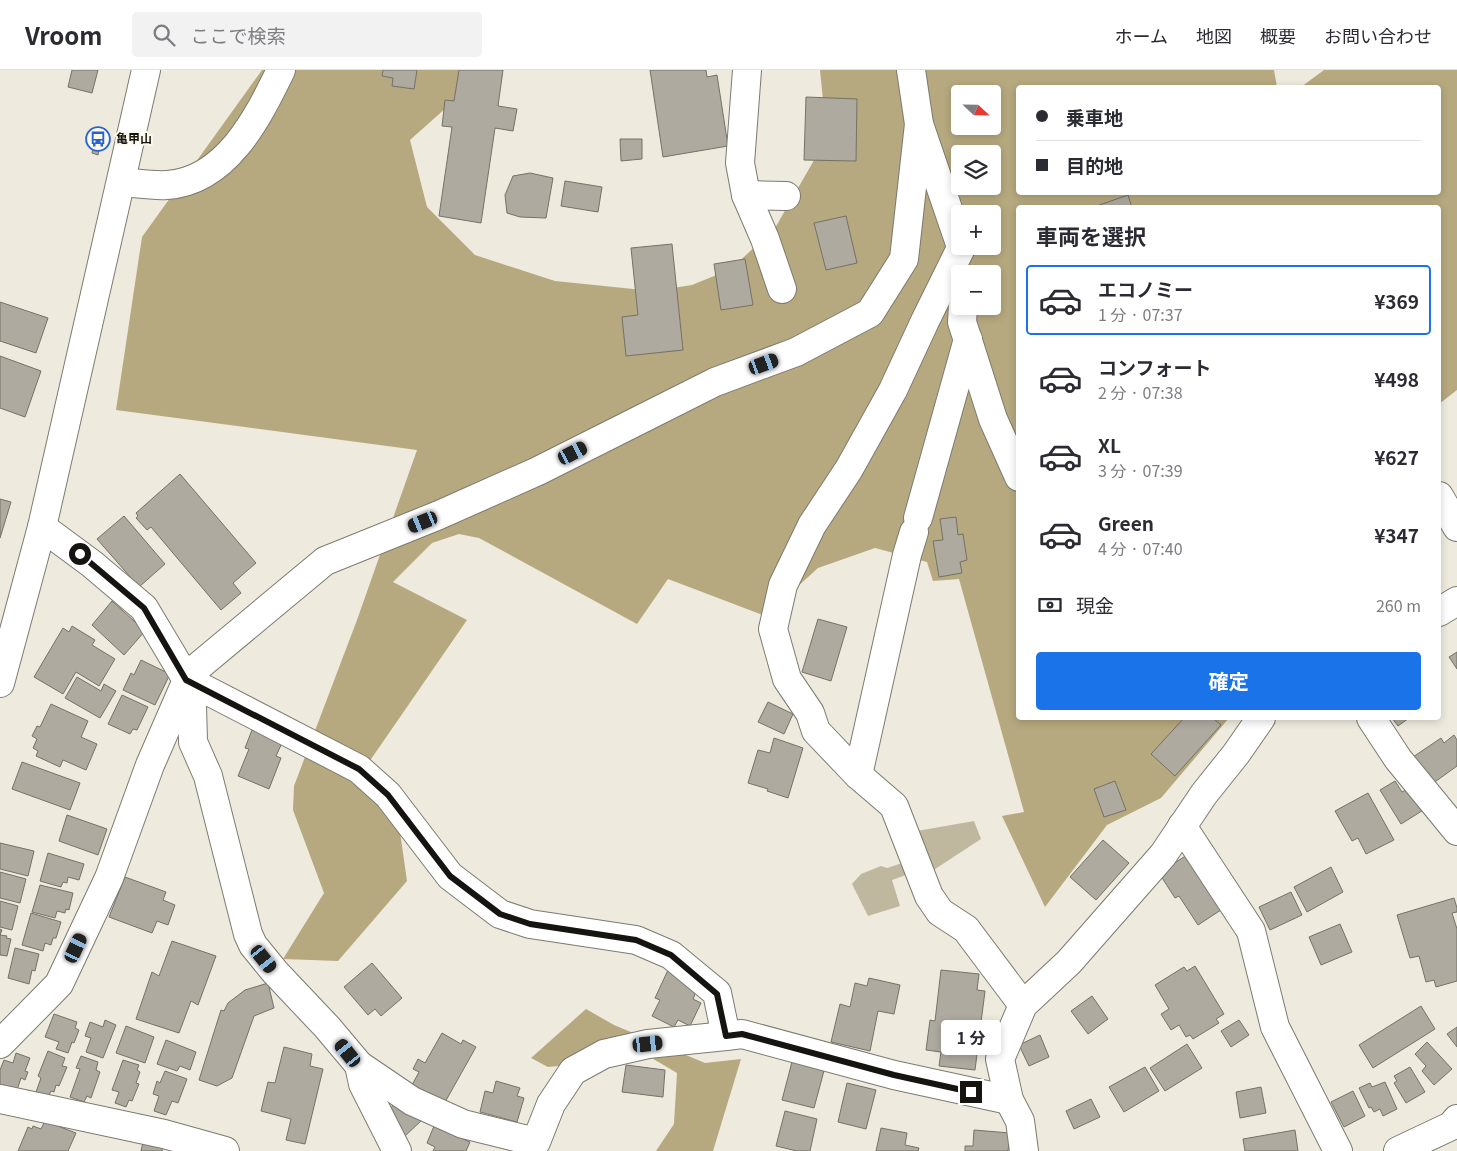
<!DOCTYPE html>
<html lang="ja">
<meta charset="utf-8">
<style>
body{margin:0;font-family:Georgia,"Noto Sans JP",serif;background:#f2f2f3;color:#2b2b33;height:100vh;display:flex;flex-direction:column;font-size:19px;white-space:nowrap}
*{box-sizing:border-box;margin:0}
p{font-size:16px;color:#7c7c81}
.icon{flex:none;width:28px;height:28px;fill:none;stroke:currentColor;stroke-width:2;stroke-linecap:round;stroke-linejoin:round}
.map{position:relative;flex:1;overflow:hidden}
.panel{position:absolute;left:1016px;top:135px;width:425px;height:515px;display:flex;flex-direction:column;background:#fff;border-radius:5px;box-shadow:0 2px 8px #0003}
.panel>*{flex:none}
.hud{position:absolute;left:1016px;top:15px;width:425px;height:110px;border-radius:5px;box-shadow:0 2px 8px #0003;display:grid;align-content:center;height:110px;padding:0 20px;background:#fff}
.needle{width:32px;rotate:112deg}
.fabs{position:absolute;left:951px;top:15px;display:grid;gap:10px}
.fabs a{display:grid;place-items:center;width:50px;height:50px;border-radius:5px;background:#fff;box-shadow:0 2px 8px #0003;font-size:25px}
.end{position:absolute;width:22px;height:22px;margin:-11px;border:6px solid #151410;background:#fff;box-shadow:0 0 0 2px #fff}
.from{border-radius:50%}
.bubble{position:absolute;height:35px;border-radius:5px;background:#fff;box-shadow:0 2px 8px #0003;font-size:16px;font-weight:700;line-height:35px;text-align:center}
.car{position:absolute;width:15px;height:30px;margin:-15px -8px;border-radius:6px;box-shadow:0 0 4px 1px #0007;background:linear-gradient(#222 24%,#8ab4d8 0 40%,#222 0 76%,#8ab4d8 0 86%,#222 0)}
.hud b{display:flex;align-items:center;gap:18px;height:48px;font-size:19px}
.hud b+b{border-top:1px solid #e1e1e2}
.hud i{width:12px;height:12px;background:#2b2b33}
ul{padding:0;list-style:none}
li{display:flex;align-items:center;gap:15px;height:70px;margin:0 10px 8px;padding:0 10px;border:2px solid transparent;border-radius:5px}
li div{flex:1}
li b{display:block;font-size:19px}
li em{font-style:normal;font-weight:700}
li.current{border-color:#1a73e8}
li>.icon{width:45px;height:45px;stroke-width:1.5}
h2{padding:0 20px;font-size:22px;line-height:60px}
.pay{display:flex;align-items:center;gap:12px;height:55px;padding:0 20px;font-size:19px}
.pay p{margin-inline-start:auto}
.cta{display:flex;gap:10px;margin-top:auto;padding:10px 20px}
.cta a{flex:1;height:58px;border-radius:5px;background:#1a73e8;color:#fff;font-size:20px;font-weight:700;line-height:58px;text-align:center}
header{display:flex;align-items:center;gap:30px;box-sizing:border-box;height:70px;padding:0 25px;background:#fff;border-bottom:1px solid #e1e1e2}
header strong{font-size:24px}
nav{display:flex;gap:28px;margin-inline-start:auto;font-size:18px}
.search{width:350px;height:45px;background:#f2f2f3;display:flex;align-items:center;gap:12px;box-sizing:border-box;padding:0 18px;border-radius:5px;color:#7c7c81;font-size:19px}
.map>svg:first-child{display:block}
.green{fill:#c0b89e}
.forest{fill:#b6a97f;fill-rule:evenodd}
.building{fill:#aeaa9f;stroke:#747166}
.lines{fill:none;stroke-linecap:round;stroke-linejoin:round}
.minor-casing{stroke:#7d7a6f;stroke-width:30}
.minor{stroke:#fff;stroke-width:28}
.route{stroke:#151410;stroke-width:6}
.labels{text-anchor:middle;stroke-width:4;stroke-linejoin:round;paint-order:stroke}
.poi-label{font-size:12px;font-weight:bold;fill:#151410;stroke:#fcf8eb;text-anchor:start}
</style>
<header>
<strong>Vroom</strong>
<div class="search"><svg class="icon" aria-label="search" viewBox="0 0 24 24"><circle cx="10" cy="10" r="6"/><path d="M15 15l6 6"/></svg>ここで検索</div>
<nav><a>ホーム</a><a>地図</a><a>概要</a><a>お問い合わせ</a></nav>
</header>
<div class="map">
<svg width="1457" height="1081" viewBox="0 0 1457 1081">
<rect width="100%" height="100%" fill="#eeebde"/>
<g class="green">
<polygon points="974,751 981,769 926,805 911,762"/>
<polygon points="908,791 912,803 892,810 900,836 868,846 852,814 861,804 881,796 887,798"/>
</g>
<g class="forest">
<path d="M262 0H504L456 29 410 70 427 137 475 185 555 211 653 221 692 215 731 199 775 158 813 92 826 60 820 0H1274L1277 17 1019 18V122H1439V18L1301 17 1324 0H1457V320L1439 334V138H1019V648H1229L1161 728 1107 755 1045 837 1002 746 1024 742 959 509 933 511 927 492 875 478 818 498 765 546 668 509 637 554 479 468 459 464 432 473 393 512 467 550 358 708 398 748 407 811 338 891 283 889 324 823 293 740 294 716 357 550 417 380 116 340 142 167ZM960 24H992V56H960ZM960 84H992V116H960ZM960 144H992V176H960ZM960 204H992V236H960Z"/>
<polygon points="586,939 614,955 705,993 741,989 713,1081 656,1081 674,1054 677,1003 650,987 548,997 531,988"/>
</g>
<g class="building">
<polygon points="72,0 98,0 92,23 68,17"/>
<polygon points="383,0 417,0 414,19 392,16 393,8 382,6"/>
<polygon points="459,0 503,0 498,36 517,39 513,61 495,58 481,153 439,146 452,57 442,56 445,30 454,31"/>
<polygon points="650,0 706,0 707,7 717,5 728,76 663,87"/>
<polygon points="806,27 857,29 856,91 804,90"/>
<polygon points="96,64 102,65 98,85 92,83"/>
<polygon points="620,69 642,69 642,89 621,91"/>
<polygon points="530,103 553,108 546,148 520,147 507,143 505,125 513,106"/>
<polygon points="565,111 602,117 598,142 561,136"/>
<polygon points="1128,125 1132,138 1091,138"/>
<polygon points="846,146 857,193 826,200 814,153"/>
<polygon points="672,174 683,280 626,286 622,247 638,245 631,178"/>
<polygon points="745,189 753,235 721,240 714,194"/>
<polygon points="0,232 48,248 36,283 0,271"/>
<polygon points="0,286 41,301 25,347 0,338"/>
<polygon points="180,404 256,493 233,513 241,523 221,540 151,457 147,460 136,448 138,446 136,443"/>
<polygon points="0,429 11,432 0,468"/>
<polygon points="124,446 165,494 139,517 97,469"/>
<polygon points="956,447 958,465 963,464 967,490 960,492 962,503 939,507 933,471 943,470 940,449"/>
<polygon points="112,531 145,561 124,585 92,555"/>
<polygon points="818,549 847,557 831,611 802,602"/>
<polygon points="72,556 95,570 92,575 115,589 99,616 76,602 63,624 34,607 63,558 69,562"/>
<polygon points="1457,582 1457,599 1449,587"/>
<polygon points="141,590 170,604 155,635 123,620 131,603 134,605"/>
<polygon points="77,607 101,621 104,614 116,621 100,648 65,628"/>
<polygon points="122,625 148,637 137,660 133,659 130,664 108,654"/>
<polygon points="768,632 793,644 784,664 758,652"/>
<polygon points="51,634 88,651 81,667 97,674 86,700 63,690 60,697 36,686 38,681 33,678 37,669 32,666 37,656 40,657"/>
<polygon points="1184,648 1213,648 1221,655 1175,706 1151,684"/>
<polygon points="1392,648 1409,648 1398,656"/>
<polygon points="252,660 282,673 276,686 281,688 269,719 238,706 249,679 245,678"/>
<polygon points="1454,665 1457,670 1457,696 1432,714 1413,687 1441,668 1444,673"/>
<polygon points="774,668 803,678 788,728 767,721 768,719 748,713 758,680 770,683"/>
<polygon points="22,692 80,713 70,740 12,719"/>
<polygon points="1115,711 1126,740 1104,747 1094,719"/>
<polygon points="1395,711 1402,722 1411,717 1425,739 1401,754 1380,720"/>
<polygon points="1368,723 1394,770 1366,784 1358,768 1352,771 1335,741"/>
<polygon points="67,745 107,759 98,785 59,771"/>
<polygon points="1103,770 1129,793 1096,830 1070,807"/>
<polygon points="0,773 34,781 28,806 0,799"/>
<polygon points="48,783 84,794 79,810 68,807 67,813 63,812 61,817 40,811"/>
<polygon points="1190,783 1224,838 1198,855 1179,826 1175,828 1159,803"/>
<polygon points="1331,797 1343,822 1307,842 1294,817"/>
<polygon points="0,802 26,809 20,833 0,828"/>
<polygon points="125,807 166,822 163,830 175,835 168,855 157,851 152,863 109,847"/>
<polygon points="40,815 73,823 69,840 66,839 65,843 57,841 55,848 32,842"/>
<polygon points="1291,822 1302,845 1270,860 1259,837"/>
<polygon points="1454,828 1457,838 1457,842 1452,843 1457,859 1457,911 1436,917 1434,910 1426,912 1419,886 1410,888 1397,845"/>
<polygon points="0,831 18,836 12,860 0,857"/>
<polygon points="31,843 61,852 56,868 53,868 51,875 45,873 43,881 22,875"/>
<polygon points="1340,854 1352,882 1321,895 1309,867"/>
<polygon points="0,859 2,860 0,865 7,866 6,868 11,869 7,886 0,885"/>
<polygon points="172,871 216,886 198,935 191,931 179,963 136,949 152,902 159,906"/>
<polygon points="15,878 39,884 35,901 32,900 29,914 8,908"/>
<polygon points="372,893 402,928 381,946 375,939 368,945 344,917"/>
<polygon points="1195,896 1224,944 1216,949 1219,953 1193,969 1190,965 1186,967 1179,955 1171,960 1161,944 1169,939 1155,915 1184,897 1187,901"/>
<polygon points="668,900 699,915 693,929 701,933 690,956 678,950 674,957 652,946 660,930 655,928"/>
<polygon points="941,900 979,904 977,920 985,921 975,1000 939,996 941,982 926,980 930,950 935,951"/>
<polygon points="869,908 900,915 894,944 878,941 870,981 831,972 840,934 850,937 855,913 867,916"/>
<polygon points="268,913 274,938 254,946 232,1008 217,1016 199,1010 221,940 224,941 228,933 245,920"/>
<polygon points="1092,926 1108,949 1088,964 1071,941"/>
<polygon points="1421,936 1435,959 1373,998 1359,975"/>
<polygon points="54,944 77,952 75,958 79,960 74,973 72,972 68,983 56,979 59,972 45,967"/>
<polygon points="105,950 116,955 103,988 86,982 91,968 85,966 90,952 103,957"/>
<polygon points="1239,950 1249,965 1231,977 1221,961"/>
<polygon points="126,956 154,967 145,993 116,983"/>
<polygon points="1457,957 1457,977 1447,964"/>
<polygon points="442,963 461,974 463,970 476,977 444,1034 412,1015 419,1002 413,999 418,989 425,993"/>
<polygon points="1040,965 1049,987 1029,996 1019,975"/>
<polygon points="166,970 196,982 190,1000 180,996 177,1001 157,994"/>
<polygon points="1427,972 1452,999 1434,1015 1422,1001 1426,996 1415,984"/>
<polygon points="1187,974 1202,998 1165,1021 1150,998"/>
<polygon points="284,977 312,984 310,996 323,999 305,1074 286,1070 291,1049 261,1041 268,1012 275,1013"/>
<polygon points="48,981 65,988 62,996 67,997 59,1016 56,1015 54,1022 51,1021 48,1027 36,1022 41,1008 38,1006"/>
<polygon points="16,983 30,988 25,1001 28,1002 25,1010 21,1008 16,1023 0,1018 0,1000 4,990 13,993"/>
<polygon points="81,986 98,992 96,1000 100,1002 91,1028 87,1026 84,1032 70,1027 80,999 76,998"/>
<polygon points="793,988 825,997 814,1038 782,1030"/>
<polygon points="123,990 139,995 137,1000 140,1002 136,1013 139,1014 132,1031 129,1030 126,1037 115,1033 119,1022 112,1020"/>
<polygon points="626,995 665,1000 663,1027 622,1022"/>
<polygon points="1145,997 1159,1021 1124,1042 1109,1017"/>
<polygon points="1410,997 1425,1022 1406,1033 1394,1013 1397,1011 1394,1006"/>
<polygon points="165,1001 187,1009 178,1033 172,1031 166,1045 154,1041 159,1026 153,1024 157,1011 160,1013"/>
<polygon points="496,1011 520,1018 517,1026 524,1028 517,1052 480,1042 485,1021 493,1023"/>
<polygon points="1385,1012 1397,1039 1383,1046 1380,1039 1374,1042 1371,1037 1369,1038 1359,1018 1370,1013 1372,1017"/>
<polygon points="847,1013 876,1020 866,1059 838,1052"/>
<polygon points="1261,1017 1266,1043 1240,1048 1236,1022"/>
<polygon points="1353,1021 1365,1046 1344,1057 1331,1032"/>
<polygon points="1091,1029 1100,1047 1074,1059 1066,1041"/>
<polygon points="397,1032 422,1050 404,1067 385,1043"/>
<polygon points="785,1041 817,1049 810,1081 797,1081 776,1076"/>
<polygon points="45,1051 76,1063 68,1081 18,1081 28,1057 32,1059 33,1056 41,1059"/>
<polygon points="434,1056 470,1072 466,1081 433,1081 435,1077 427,1073"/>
<polygon points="881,1058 907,1063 905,1075 919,1078 918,1081 876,1081"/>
<polygon points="974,1060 1010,1063 1008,1081 965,1081 965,1076 973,1076"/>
<polygon points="1295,1060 1298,1081 1245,1081 1243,1069"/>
<polygon points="143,1072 163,1075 162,1081 141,1081"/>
</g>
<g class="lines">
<g class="minor-casing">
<g id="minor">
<polyline points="747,0 740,93 746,125 765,169 782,219"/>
<polyline points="911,0 919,54 960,174"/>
<path d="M121 112C136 113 152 116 167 115 227 111 258 47 281 0"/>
<polyline points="746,125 786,126"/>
<polyline points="961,178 925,251 893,320 849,399 812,455 783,515 773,559 787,609 810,643 816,661 858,705 894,736 929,826 940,842 966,859 1023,935"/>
<polyline points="963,236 962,252 993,349 1019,407"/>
<polyline points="1439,426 1457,457"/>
<polyline points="918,448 968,269"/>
<polyline points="42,457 92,494 144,538 187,610 192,635 193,672 208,706 248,864 253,875 275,902 327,957 359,995 412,1031 463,1054 536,1072 551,1034 573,1001 604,984 648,974 726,966 742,964 894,1005 1009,1030"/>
<polyline points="1439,542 1457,531"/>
<polyline points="187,610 359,699 388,725 450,806 500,844 530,854 636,870 671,885 717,923 726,966"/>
<polyline points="0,613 42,457 146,0"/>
<polyline points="1371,648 1398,689 1457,761"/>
<polyline points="858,705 907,485 914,462"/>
<polyline points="1182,756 1251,861 1275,957 1338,1081"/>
<polyline points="0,974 59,914 109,808 150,695 187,610 194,600 325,491 439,445 538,401 715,312 796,282 870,243 904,189 919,54"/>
<polyline points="359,995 363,1014 397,1081"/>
<polyline points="0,1029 164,1064 225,1081"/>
<polyline points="1024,1081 1020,1051 1009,1030 1000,989 1023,935 1069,892 1163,785 1204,724 1236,684 1261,648"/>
<polyline points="1398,1081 1451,1056 1457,1049"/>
</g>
</g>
<use href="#minor" class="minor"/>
</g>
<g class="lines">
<polyline class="route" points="80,484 144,538 186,610 359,699 388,725 450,806 500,844 530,854 636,870 671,885 717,924 726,966 742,964 894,1005 971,1022"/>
</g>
<defs>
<g id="bus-ring" transform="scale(1.25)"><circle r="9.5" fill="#fcf8eb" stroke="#2764d1" stroke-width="1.5"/><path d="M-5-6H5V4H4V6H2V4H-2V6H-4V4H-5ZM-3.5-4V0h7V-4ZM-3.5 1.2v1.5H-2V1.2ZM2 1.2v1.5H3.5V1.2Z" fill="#2764d1"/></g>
</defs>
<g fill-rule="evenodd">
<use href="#bus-ring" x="98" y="69"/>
</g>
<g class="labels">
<g class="poi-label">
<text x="116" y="73">亀甲山</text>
</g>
</g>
</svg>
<div class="fabs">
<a><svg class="needle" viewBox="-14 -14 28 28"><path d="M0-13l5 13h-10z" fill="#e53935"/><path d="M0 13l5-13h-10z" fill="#7c7c81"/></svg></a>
<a><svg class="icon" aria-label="layers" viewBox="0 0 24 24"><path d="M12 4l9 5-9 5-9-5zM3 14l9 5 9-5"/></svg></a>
<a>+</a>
<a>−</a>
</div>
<i class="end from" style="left:80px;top:484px"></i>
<i class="end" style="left:971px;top:1022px"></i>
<div class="bubble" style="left:941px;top:950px;width:60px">1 分</div>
<i class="car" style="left:764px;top:294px;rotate:70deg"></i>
<i class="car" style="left:573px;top:383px;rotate:63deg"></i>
<i class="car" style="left:423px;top:452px;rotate:248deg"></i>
<i class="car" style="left:76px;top:878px;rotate:25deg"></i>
<i class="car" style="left:264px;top:889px;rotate:141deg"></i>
<i class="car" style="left:648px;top:974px;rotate:84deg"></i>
<i class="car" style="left:348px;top:983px;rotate:321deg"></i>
<div class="hud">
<b><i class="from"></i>乗車地</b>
<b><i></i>目的地</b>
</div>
<section class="panel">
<h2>車両を選択</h2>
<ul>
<li class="current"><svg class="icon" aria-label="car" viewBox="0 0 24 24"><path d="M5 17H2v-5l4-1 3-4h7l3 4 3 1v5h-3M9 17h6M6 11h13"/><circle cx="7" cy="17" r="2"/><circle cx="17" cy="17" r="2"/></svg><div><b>エコノミー</b><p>1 分 · 07:37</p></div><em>¥369</em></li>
<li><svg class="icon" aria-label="car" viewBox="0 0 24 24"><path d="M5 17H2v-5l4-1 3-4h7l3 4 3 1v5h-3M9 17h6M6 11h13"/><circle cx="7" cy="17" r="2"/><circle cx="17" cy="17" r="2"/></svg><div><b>コンフォート</b><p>2 分 · 07:38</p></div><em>¥498</em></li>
<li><svg class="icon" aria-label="car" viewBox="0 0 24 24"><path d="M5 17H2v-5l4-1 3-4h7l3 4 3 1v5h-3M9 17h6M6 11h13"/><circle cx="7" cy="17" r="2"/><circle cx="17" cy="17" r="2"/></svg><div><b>XL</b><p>3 分 · 07:39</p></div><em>¥627</em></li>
<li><svg class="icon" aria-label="car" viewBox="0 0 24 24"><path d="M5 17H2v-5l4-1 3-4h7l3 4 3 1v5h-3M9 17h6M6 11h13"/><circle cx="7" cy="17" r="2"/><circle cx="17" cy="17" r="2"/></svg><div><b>Green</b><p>4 分 · 07:40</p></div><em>¥347</em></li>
</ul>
<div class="pay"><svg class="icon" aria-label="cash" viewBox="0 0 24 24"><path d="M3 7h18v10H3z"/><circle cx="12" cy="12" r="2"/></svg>現金<p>260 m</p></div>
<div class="cta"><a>確定</a></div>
</section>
</div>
